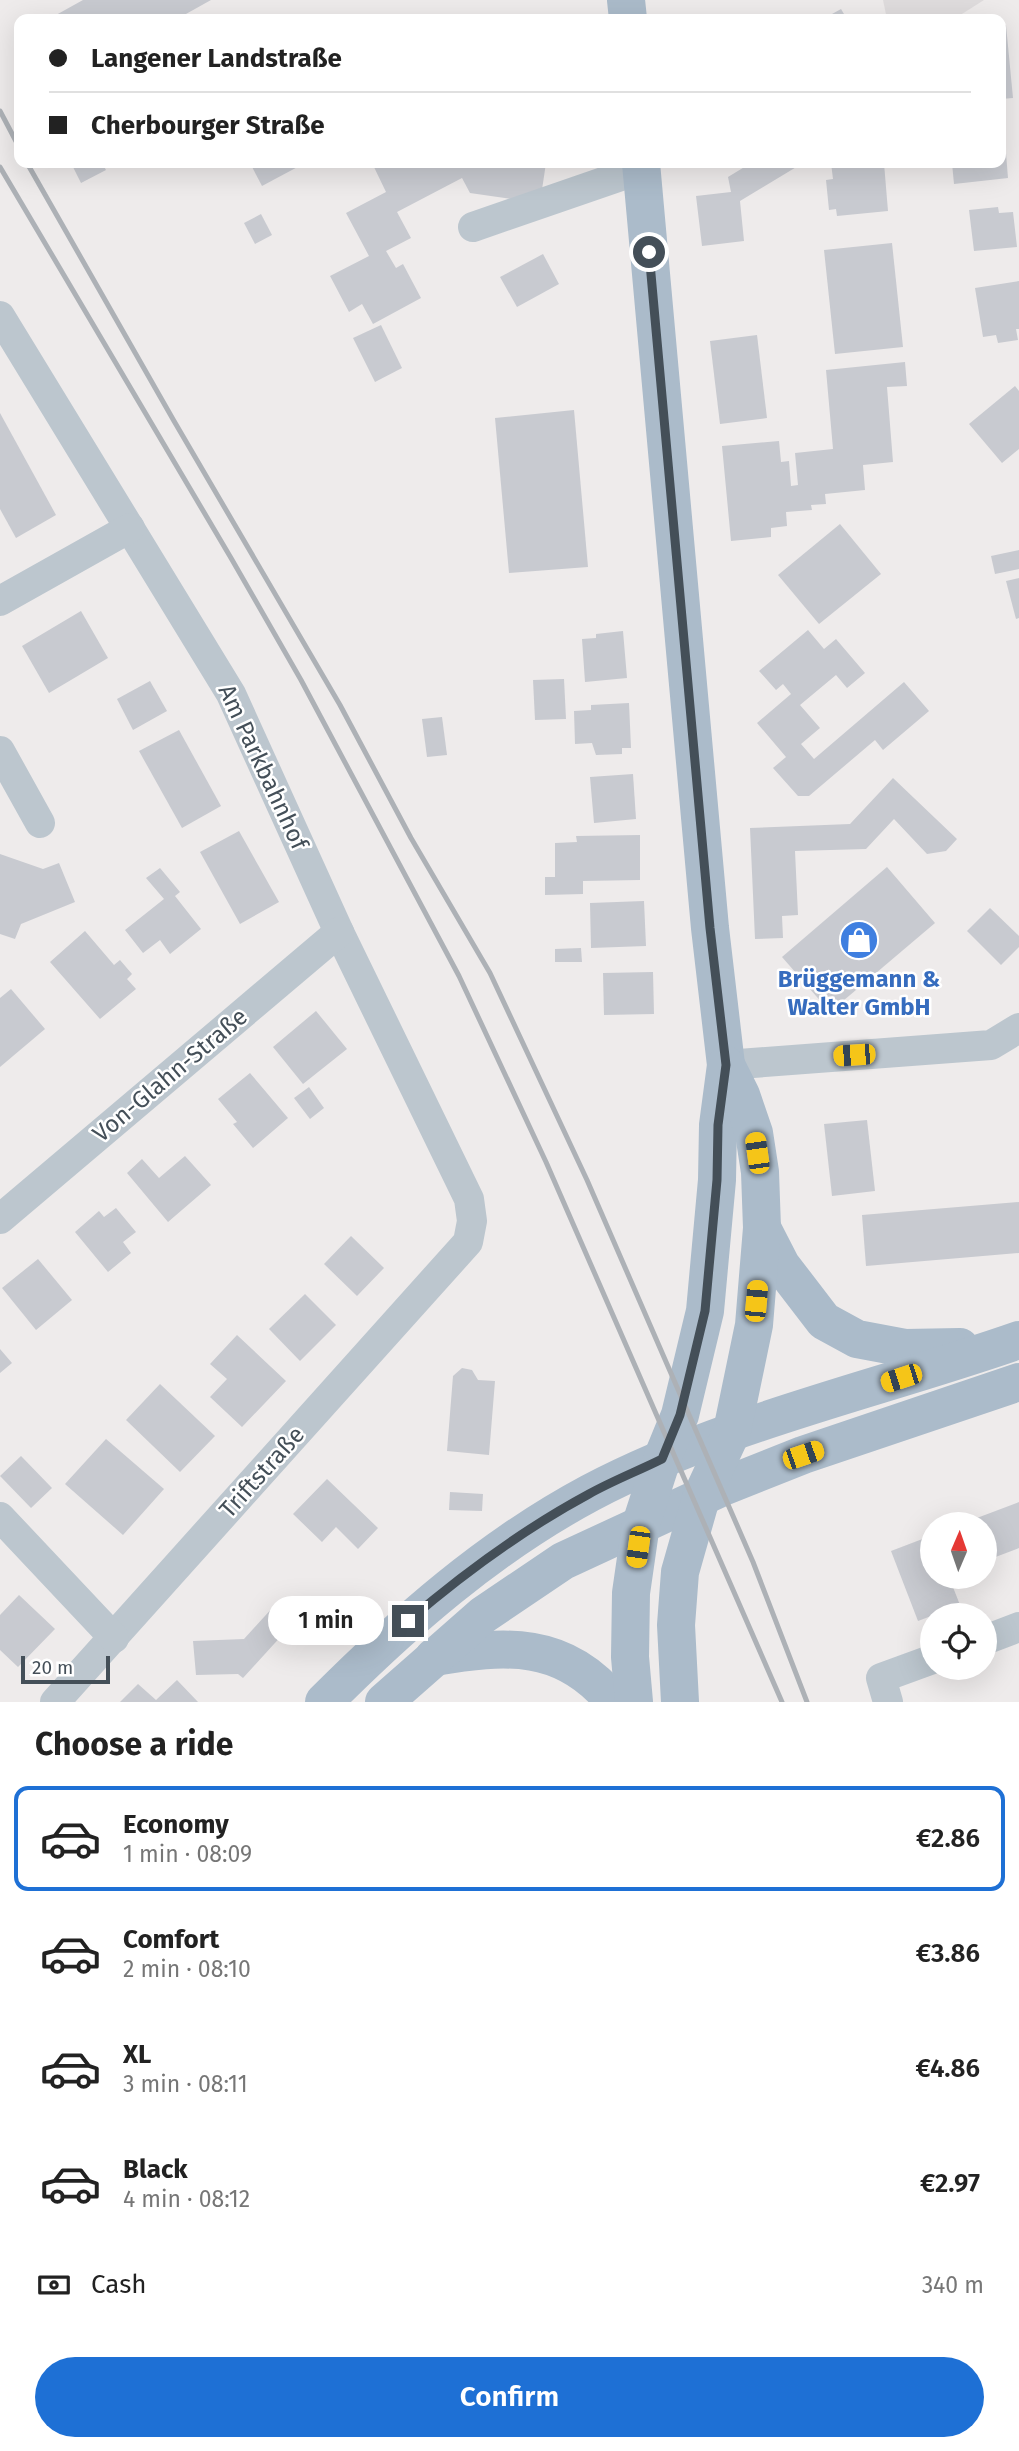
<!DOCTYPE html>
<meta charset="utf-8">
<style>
body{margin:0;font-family:"Fira Sans",sans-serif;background:#f6f6f6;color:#222;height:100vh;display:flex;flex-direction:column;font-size:26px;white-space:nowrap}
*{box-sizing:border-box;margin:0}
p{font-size:23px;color:#767676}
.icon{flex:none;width:38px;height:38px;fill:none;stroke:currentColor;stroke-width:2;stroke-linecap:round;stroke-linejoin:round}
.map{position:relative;height:1702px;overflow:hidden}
.side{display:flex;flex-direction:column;background:#fff;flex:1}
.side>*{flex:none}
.top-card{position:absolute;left:14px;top:14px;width:992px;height:154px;border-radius:14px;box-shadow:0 7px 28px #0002;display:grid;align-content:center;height:154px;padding:0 35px;background:#fff}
.needle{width:46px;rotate:2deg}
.fabs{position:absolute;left:920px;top:1512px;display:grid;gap:14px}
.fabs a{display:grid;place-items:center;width:77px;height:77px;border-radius:50%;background:#fff;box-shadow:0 7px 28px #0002;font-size:35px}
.scale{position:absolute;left:21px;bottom:18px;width:89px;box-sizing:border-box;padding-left:7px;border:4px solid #444f58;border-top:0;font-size:19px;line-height:24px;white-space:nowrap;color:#444f58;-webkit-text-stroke:5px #fff;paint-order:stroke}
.end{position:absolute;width:32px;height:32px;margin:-16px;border:9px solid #444f58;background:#fff;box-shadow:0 0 0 4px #fff}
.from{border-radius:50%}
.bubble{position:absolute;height:49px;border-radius:24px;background:#fff;box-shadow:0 7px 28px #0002;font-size:23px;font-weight:600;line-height:49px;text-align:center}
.car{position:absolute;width:21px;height:42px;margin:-21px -10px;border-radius:9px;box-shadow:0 0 5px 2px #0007;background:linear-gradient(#f5c518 24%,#345 0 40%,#f5c518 0 76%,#345 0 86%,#f5c518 0)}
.top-card b{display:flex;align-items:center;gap:24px;height:66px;font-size:26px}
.top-card b+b{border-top:2px solid #e0e0e0}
.top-card i{width:18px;height:18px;background:#222}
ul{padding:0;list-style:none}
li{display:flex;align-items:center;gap:21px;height:105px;margin:0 14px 10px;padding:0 21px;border:4px solid transparent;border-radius:14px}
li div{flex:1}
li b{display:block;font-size:26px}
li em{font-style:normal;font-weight:600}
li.active{border-color:#1e70d5}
li>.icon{width:63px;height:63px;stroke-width:1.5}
h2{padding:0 35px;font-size:32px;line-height:84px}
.pay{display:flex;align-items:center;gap:18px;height:77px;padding:0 35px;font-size:26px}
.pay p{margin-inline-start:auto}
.button{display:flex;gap:14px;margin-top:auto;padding:14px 35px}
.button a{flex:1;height:80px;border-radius:42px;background:#1e70d5;color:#fff;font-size:28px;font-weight:600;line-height:80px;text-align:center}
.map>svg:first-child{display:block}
.education{fill:#dfdcdd}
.building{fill:#c8cad0}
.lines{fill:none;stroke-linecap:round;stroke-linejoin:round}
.minor{stroke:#bcc6ce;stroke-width:30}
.major{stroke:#abbbca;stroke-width:38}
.rail{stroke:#adb1b6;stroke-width:5}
.route{stroke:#444f58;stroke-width:9}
.labels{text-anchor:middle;stroke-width:5;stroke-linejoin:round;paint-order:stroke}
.street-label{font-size:24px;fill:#444f58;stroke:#fff}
.shop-label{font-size:24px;font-weight:bold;fill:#366cbe;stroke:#fff}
</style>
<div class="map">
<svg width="1019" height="1702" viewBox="0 0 1019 1702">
<rect width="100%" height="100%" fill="#eeebeb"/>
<polygon class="education" points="883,0 984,0 954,19 887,19"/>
<g class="building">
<polygon points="83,0 211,0 177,19 58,19 56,15"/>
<polygon points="841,9 847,19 823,19"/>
<polygon points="1006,25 1013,98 1001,99 1001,26"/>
<polygon points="1004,128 1008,178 954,184 952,163 1001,163 1001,129"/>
<polygon points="71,163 102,163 106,170 81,183"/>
<polygon points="250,163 305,163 262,186"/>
<polygon points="378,163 398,163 401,168 410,163 546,163 540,203 470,193 462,178 397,212 411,238 386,251 396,268 403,264 421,298 373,324 362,304 349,312 330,276 369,256 346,213 386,192 373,165"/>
<polygon points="751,163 796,163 798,166 740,201 744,241 702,246 696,196 731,192 728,177"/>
<polygon points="831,163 884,163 888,211 837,216 836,209 829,210 826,180 833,179"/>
<polygon points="998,207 999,213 1013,212 1017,247 974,251 969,210"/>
<polygon points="261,214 272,235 255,244 244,223"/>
<polygon points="892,243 903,347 835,354 824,250"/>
<polygon points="543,254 559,284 517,307 500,277"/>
<polygon points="1019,281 1019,329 1016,329 1018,340 998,343 996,335 983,337 975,288"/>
<polygon points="381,325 402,368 375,382 353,338"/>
<polygon points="757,335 767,418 720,424 710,341"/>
<polygon points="905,362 907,386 887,387 893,462 863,465 865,490 825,494 826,504 811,505 812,510 786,512 787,526 771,528 771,537 731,541 722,446 779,441 781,462 789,461 791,486 798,485 795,453 833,449 826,370"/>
<polygon points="1015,386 1019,391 1019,449 1002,463 969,424"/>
<polygon points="574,410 588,567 509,573 495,418"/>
<polygon points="0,413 56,515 16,538 0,509"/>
<polygon points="840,524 881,574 819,624 778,575"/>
<polygon points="1019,550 1019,569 995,574 991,556"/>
<polygon points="1019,578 1019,618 1016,619 1006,581"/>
<polygon points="81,611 108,658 49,693 22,646"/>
<polygon points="808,630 824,649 836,639 865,673 847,688 836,675 800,705 820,728 801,744 814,759 904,682 929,711 883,750 875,740 809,796 798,796 773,768 786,757 757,723 791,694 783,684 776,690 759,671"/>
<polygon points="623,631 627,678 585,682 582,639 596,638 596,634"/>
<polygon points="564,679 566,719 535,720 533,680"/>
<polygon points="150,681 167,711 133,730 117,699"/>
<polygon points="629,703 631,748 622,748 622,754 596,755 592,743 575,744 574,711 591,710 591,705"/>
<polygon points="442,717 447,755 427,757 422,719"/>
<polygon points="179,730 221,806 182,828 139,751"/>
<polygon points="633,774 636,819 594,823 590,777"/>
<polygon points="893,778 957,839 946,851 927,854 894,819 866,849 795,851 798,915 782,916 783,938 755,939 750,828 850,824"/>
<polygon points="239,831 279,902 240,924 200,852"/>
<polygon points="640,835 640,880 583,881 583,894 545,895 545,877 555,877 555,843 577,842 576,836"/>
<polygon points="0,854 43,869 59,863 75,902 21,924 15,939 0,934"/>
<polygon points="887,867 935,923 830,1012 782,957"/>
<polygon points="160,868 180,892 175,896 201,929 170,954 160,940 143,953 125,930 164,899 146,878"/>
<polygon points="644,901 646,946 591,948 590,903"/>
<polygon points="990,908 1019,936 1019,947 1001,965 967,931"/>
<polygon points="85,931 114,965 120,960 132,974 127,979 136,989 100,1019 50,962"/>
<polygon points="581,948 582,962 555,962 555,949"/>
<polygon points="653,972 654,1014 604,1015 603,973"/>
<polygon points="11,989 45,1029 0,1067 0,998"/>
<polygon points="316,1011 347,1049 303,1084 273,1047"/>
<polygon points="250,1073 288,1118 253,1148 233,1124 237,1122 218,1099"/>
<polygon points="309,1087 324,1108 310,1119 294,1098"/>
<polygon points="867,1120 875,1191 832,1196 824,1124"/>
<polygon points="185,1156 211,1185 168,1222 127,1173 142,1159 159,1178"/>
<polygon points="1019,1202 1019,1253 866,1266 862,1215"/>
<polygon points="116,1208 136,1232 123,1242 131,1253 108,1272 75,1232 99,1211 104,1217"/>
<polygon points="351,1236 384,1268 357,1296 324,1264"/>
<polygon points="38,1259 72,1300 36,1330 2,1288"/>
<polygon points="305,1294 336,1325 300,1361 269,1329"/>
<polygon points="237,1335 286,1381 242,1427 210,1397 227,1379 210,1364"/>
<polygon points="0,1349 12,1363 0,1373"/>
<polygon points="462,1368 472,1370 478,1380 495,1381 489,1455 447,1451 453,1376"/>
<polygon points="160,1384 215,1436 180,1472 126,1420"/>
<polygon points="106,1439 164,1489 123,1535 65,1484"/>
<polygon points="21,1456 52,1488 31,1508 0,1476"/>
<polygon points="327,1479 378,1528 358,1549 336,1527 322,1542 293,1514"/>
<polygon points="450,1492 483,1494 482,1511 449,1510"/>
<polygon points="1019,1502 1019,1548 985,1561 985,1524 961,1524"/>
<polygon points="933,1535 933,1577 949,1577 960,1605 918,1621 891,1551"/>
<polygon points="19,1595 55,1629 18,1667 0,1650 0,1615"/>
<polygon points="274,1606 294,1622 243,1678 238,1674 196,1675 193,1641 244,1639"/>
<polygon points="177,1680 198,1702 120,1702 138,1684 156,1700"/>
</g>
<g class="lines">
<g class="minor">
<polyline points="473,227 641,169"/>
<polyline points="0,316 231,694 339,932 469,1199 472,1221 468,1242 55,1702"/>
<polyline points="0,601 130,528"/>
<polyline points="0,751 40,823"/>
<polyline points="726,1065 991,1045 1019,1028"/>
<polyline points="0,1219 339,932"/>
<polyline points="0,1517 114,1638"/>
<polyline points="985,1640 1019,1627"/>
<polyline points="888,1702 881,1678 933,1659"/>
</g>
<g class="major">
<polyline points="626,0 628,19"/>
<polyline points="762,1228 781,1265 824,1321 857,1339 905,1348 960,1347"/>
<path d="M434 1657C505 1645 564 1640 614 1702"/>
<path d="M324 1702C404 1622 489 1547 590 1493 725 1422 876 1390 1019 1340"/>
<polyline points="384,1702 483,1615 563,1561 725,1486 803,1455 1019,1382"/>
<polyline points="634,1702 630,1657 631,1593 641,1524 662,1459 680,1415 705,1311 717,1180 718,1125 726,1065 710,928 641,163"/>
<polyline points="680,1702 676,1625 680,1572 701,1498 732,1431 754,1325 762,1228 760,1172 754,1133 741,1095 726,1065"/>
</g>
<g class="rail">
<polyline points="0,111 19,147"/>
<polyline points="27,163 174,421 340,705 411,838 490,973 587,1180 753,1562 807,1702"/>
<polyline points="0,167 231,558 301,680 459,976 546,1162 782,1702"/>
</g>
</g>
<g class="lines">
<path class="route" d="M408 1621C464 1573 524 1529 589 1494 612 1481 638 1471 662 1459L680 1415 705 1311 717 1180 718 1125 726 1065 710 928 649 252"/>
</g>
<defs>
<g id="shop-disc" transform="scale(2.0125)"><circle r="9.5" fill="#3f7fe0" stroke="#fff"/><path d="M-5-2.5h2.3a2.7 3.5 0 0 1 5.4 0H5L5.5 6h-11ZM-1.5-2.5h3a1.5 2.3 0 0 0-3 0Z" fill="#fff"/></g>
</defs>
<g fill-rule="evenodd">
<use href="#shop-disc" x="859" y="940"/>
</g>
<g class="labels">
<g class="street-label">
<text transform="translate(263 767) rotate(65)" y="8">Am Parkbahnhof</text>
<text transform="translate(170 1075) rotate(-40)" y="8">Von-Glahn-Straße</text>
<text transform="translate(262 1472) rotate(-48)" y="8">Triftstraße</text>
</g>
<g class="shop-label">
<text x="859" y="987">Brüggemann &amp;<tspan x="859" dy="28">Walter GmbH</tspan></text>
</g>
</g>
</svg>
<div class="fabs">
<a><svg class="needle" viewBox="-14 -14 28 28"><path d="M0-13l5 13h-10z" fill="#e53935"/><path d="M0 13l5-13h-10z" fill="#767676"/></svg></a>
<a><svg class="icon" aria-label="locate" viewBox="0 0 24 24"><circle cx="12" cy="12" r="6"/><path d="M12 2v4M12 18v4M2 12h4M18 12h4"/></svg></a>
</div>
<div class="scale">20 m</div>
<i class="end from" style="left:649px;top:252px"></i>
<i class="end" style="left:408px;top:1621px"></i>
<div class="bubble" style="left:268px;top:1596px;width:116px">1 min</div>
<i class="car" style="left:854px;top:1055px;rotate:266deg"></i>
<i class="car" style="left:757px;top:1153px;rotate:352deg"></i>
<i class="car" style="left:756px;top:1301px;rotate:5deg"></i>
<i class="car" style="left:901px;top:1378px;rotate:252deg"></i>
<i class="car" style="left:803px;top:1455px;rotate:71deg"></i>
<i class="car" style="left:638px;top:1547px;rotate:188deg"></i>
<div class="top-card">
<b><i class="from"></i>Langener Landstraße</b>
<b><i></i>Cherbourger Straße</b>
</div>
</div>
<section class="side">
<h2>Choose a ride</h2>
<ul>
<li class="active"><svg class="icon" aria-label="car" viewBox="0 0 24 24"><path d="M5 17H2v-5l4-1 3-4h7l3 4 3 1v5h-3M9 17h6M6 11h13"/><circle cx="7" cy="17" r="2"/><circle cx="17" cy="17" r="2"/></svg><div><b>Economy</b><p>1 min · 08:09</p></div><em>€2.86</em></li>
<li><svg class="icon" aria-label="car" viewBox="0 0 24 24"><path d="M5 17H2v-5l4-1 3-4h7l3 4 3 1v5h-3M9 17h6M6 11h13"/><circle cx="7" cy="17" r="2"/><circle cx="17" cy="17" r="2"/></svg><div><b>Comfort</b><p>2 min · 08:10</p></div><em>€3.86</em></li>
<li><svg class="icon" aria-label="car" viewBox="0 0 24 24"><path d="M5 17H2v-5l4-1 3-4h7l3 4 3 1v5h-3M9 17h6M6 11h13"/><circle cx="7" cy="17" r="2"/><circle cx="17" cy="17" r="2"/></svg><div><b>XL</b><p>3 min · 08:11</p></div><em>€4.86</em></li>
<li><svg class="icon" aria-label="car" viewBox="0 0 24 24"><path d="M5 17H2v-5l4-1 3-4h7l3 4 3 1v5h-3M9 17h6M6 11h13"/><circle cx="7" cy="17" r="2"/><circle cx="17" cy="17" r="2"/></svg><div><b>Black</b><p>4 min · 08:12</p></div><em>€2.97</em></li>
</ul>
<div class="pay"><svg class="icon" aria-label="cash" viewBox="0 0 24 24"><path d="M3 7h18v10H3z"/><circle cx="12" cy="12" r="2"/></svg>Cash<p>340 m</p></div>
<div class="button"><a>Confirm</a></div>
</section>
